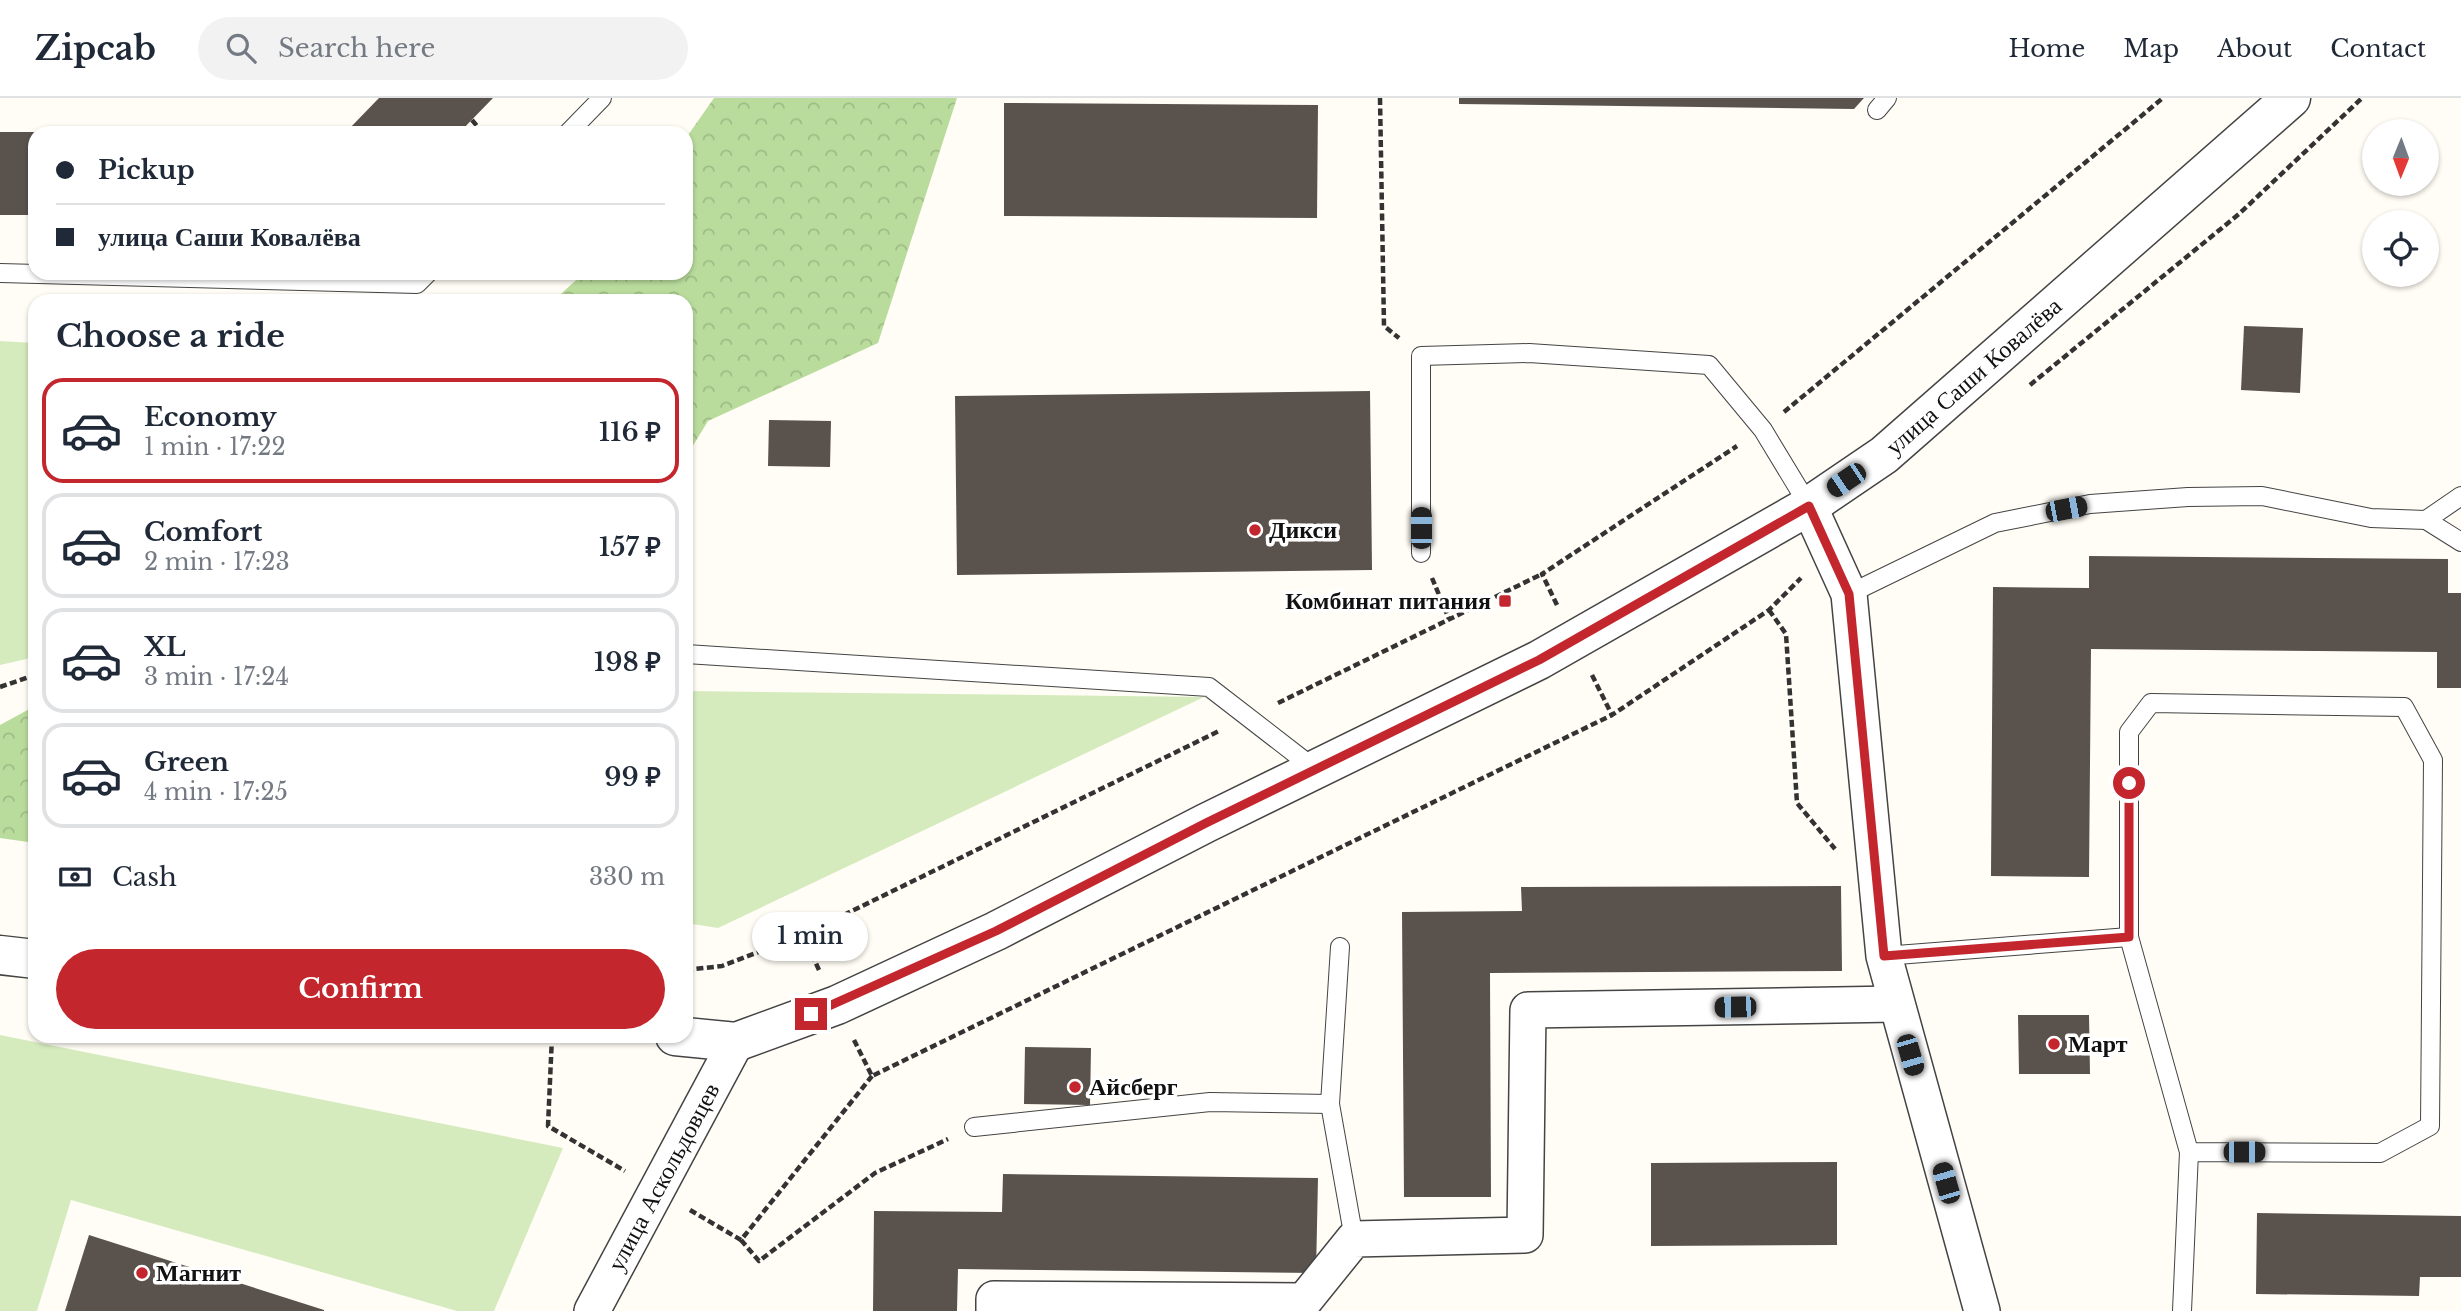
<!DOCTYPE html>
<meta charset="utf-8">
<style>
body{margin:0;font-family:"Libre Baskerville",serif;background:#f2f2f3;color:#1f2937;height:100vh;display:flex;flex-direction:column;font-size:26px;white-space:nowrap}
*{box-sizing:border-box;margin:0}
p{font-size:23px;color:#747a83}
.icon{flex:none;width:38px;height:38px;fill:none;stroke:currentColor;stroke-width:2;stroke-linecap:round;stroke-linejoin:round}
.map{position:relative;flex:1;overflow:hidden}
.details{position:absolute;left:28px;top:196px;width:665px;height:749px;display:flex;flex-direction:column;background:#fff;border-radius:21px;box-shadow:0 2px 5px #0004}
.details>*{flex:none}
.banner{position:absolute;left:28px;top:28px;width:665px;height:154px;border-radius:21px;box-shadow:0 2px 5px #0004;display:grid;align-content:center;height:154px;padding:0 28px;background:#fff}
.needle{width:46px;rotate:181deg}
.controls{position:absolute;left:2362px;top:21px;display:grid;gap:14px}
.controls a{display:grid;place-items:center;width:77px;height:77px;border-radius:50%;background:#fff;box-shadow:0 2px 5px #0004;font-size:35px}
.end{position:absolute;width:32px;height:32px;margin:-16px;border:9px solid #c4262e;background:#fff;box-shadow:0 0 0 4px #fff}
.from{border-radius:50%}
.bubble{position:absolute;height:49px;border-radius:24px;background:#fff;box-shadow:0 2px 5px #0004;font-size:23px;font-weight:600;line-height:49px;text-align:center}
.car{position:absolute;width:21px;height:42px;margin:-21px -10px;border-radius:9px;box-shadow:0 0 5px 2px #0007;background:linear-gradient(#222 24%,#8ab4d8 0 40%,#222 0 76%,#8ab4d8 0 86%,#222 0)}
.banner b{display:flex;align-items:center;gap:24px;height:66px;font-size:26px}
.banner b+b{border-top:2px solid #e0e1e3}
.banner i{width:18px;height:18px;background:#1f2937}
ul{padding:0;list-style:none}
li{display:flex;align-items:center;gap:21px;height:105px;margin:0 14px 10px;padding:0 14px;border:4px solid #e0e1e3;border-radius:21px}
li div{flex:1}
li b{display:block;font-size:26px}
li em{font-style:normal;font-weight:600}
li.on{border-color:#c4262e}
li>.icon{width:63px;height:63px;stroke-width:1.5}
h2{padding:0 28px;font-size:32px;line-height:84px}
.pay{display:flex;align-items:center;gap:18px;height:77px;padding:0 28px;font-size:26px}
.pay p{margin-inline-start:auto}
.primary-button{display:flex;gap:14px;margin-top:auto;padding:14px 28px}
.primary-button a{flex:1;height:80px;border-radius:42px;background:#c4262e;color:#fff;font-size:28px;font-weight:600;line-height:80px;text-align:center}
header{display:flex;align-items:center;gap:42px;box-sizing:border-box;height:98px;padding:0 35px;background:#fff;border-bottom:2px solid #e0e1e3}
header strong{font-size:33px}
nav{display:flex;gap:38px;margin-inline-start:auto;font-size:24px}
.search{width:490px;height:63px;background:#f2f2f3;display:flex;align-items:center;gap:18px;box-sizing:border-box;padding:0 24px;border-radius:38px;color:#747a83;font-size:26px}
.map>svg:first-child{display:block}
.grass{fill:#d5ebbd}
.forest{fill:url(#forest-crowns)}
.building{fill:#5a524d}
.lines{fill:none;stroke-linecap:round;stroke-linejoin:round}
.service-casing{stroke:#444;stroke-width:20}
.minor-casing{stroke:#444;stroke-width:38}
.tertiary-casing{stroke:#444;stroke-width:41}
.path{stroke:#333;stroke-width:4.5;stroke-dasharray:7 3.5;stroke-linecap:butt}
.service{stroke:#fff;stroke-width:18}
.minor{stroke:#fff;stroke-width:35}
.tertiary{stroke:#fff;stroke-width:38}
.route{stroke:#c4262e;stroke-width:9}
.poi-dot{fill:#c4262e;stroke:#fff;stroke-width:2.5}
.labels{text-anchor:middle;stroke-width:7;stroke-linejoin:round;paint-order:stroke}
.street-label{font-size:24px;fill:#111;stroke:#fff}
.poi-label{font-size:24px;font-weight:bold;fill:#111;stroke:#fff;text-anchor:start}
</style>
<header>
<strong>Zipcab</strong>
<div class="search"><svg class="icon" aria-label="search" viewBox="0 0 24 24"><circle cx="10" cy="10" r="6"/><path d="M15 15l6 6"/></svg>Search here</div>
<nav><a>Home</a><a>Map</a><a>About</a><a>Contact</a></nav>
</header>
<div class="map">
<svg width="2461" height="1213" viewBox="0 0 2461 1213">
<defs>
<pattern id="forest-crowns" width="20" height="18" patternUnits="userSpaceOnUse" patternTransform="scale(1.75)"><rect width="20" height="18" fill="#b9dc9c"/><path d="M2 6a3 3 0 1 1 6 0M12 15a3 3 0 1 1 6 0" fill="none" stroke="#9ebc85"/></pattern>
</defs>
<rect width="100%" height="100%" fill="#fffdf5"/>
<g class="grass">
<polygon points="0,243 35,245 35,559 0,567"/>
<polygon points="686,593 1204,599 718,830 686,825"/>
<polygon points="0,937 563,1050 494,1213 457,1213 71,1102 37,1213 0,1213"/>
</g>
<g class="forest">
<polygon points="714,0 957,0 878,245 708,323 686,359 686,203 553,203 584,175 686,175 686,40"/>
<polygon points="35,608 35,745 0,740 0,627"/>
</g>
<g class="building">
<polygon points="379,0 493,0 459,35 347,33"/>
<polygon points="1459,0 1864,0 1854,11 1459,6"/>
<polygon points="1004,5 1318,7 1317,120 1004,118"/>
<rect x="0" y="34" width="35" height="83"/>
<polygon points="2244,228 2303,230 2300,295 2241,292"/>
<polygon points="1370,293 1372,472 957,477 955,298"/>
<polygon points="769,322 831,323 830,369 768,368"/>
<polygon points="2089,458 2448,461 2448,495 2461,495 2461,590 2437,590 2437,554 2091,551 2089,779 1991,778 1993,489 2089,490"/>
<polygon points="1841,788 1842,873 1490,875 1491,1099 1404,1099 1402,814 1522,813 1521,789"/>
<polygon points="2018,917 2089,917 2090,976 2019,976"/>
<polygon points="1025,949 1091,950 1090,1007 1024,1006"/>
<polygon points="1837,1064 1837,1147 1651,1148 1651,1065"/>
<polygon points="1003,1076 1318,1080 1316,1175 958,1171 957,1213 873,1213 874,1113 1002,1114"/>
<polygon points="2257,1115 2461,1118 2461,1179 2420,1179 2419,1198 2256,1196"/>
<polygon points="89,1137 324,1212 324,1213 65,1213"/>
</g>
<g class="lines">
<g class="service-casing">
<g id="service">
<polyline points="1877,12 1887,0"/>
<polyline points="568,35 602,0"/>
<polyline points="0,175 417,186 428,175"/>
<polyline points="2426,422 2461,398"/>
<polyline points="1421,455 1421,258 1529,255 1709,267 1763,332 1809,408"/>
<polyline points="1849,496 1995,425 2090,406 2188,399 2262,398 2371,420 2426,422 2461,444"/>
<polyline points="686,556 1209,589 1315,671"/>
<polyline points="1340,849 1330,1006 1354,1141"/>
<polyline points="1884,858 2129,839"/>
<polyline points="974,1029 1210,1004 1330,1006"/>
<polyline points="2182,1213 2189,1054 2129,839 2129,634 2151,605 2404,609 2433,662 2430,1028 2380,1055 2189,1054"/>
</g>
</g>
<g class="minor-casing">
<g id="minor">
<polyline points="1809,408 1849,496 1884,858 1982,1213"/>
<path id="s1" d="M592 1213 736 944"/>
<polyline points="994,1213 994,1201 1304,1203 1354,1141 1525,1137 1528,912 1896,906"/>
</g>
</g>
<g class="tertiary-casing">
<g id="tertiary">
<polyline points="0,857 35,861"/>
<path id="s2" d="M675 938 736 944 837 907 996 833 1206 725 1539 562 1809 408 1884 357 2291 0"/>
</g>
</g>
<g class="path">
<polyline points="1380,0 1384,228 1399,240"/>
<polyline points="472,22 483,35"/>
<polyline points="2030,287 2239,116 2362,0"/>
<polyline points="1784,314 2163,0"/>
<polyline points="1432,480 1449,521"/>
<polyline points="1557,507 1542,476 1737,348"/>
<polyline points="1769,512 1786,536 1797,705 1835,751"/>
<polyline points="1592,577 1612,617 1769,512 1801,480"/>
<polyline points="0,589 35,577"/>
<polyline points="1278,605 1542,476"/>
<polyline points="686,872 722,868 803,837"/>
<polyline points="819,872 803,837 1219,633"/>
<polyline points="552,938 548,1028 625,1073"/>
<polyline points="854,942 872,978 1612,617"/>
<polyline points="690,1112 741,1142 872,978"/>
<polyline points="741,1142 759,1163 875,1075 948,1041"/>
</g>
<use href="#service" class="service"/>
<use href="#minor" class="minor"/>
<use href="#tertiary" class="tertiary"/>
</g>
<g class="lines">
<polyline class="route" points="811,916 996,833 1206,725 1539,562 1809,408 1849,496 1884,858 2129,839 2129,685"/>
</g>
<g class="poi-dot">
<circle cx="1255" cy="432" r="7"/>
<rect x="1498" y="496" width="14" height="14" rx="3.5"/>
<circle cx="2054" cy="946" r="7"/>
<circle cx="1075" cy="989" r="7"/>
<circle cx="142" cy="1175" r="7"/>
</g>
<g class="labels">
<g class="street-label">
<text dy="8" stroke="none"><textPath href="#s2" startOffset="1472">улица Саши Ковалёва</textPath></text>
<text dy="8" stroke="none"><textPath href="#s1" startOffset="152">улица Аскольдовцев</textPath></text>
</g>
<g class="poi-label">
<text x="1269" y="440">Дикси</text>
<text x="1491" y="511" text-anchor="end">Комбинат питания</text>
<text x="2068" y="954">Март</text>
<text x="1089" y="997">Айсберг</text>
<text x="156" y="1183">Магнит</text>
</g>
</g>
</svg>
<div class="controls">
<a><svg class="needle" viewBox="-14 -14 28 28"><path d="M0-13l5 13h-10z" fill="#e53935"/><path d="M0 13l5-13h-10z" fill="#747a83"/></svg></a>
<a><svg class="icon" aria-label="locate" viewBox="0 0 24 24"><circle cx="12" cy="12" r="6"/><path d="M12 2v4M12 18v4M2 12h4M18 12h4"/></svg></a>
</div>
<i class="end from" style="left:2129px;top:685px"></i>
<i class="end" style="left:811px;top:916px"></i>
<div class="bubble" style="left:752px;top:814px;width:116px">1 min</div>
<i class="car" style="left:1846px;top:382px;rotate:236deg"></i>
<i class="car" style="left:2066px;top:411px;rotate:79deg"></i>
<i class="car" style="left:1421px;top:430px;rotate:0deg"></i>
<i class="car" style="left:1735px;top:909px;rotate:269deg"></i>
<i class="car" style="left:1910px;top:957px;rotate:164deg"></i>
<i class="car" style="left:2244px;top:1054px;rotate:90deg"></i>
<i class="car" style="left:1946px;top:1085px;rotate:344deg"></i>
<div class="banner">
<b><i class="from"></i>Pickup</b>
<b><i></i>улица Саши Ковалёва</b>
</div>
<section class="details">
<h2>Choose a ride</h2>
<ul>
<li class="on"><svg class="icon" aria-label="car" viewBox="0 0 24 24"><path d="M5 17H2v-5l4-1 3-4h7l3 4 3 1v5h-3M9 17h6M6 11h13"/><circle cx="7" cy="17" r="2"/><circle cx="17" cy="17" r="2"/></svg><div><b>Economy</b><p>1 min · 17:22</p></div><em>116 ₽</em></li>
<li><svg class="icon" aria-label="car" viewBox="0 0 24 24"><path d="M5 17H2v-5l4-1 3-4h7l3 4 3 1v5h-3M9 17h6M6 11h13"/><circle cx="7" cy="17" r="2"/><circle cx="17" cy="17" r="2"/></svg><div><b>Comfort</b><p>2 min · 17:23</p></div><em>157 ₽</em></li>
<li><svg class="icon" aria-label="car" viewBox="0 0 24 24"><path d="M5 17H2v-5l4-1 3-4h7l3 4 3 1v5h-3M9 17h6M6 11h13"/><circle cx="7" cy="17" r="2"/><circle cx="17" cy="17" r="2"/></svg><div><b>XL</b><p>3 min · 17:24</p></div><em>198 ₽</em></li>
<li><svg class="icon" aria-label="car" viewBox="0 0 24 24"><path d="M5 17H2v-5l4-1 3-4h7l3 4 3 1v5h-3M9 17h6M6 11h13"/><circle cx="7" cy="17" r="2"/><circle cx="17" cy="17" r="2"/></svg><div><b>Green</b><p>4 min · 17:25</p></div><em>99 ₽</em></li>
</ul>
<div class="pay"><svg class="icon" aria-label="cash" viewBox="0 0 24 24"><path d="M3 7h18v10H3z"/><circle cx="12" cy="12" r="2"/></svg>Cash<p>330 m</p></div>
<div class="primary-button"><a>Confirm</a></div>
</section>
</div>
